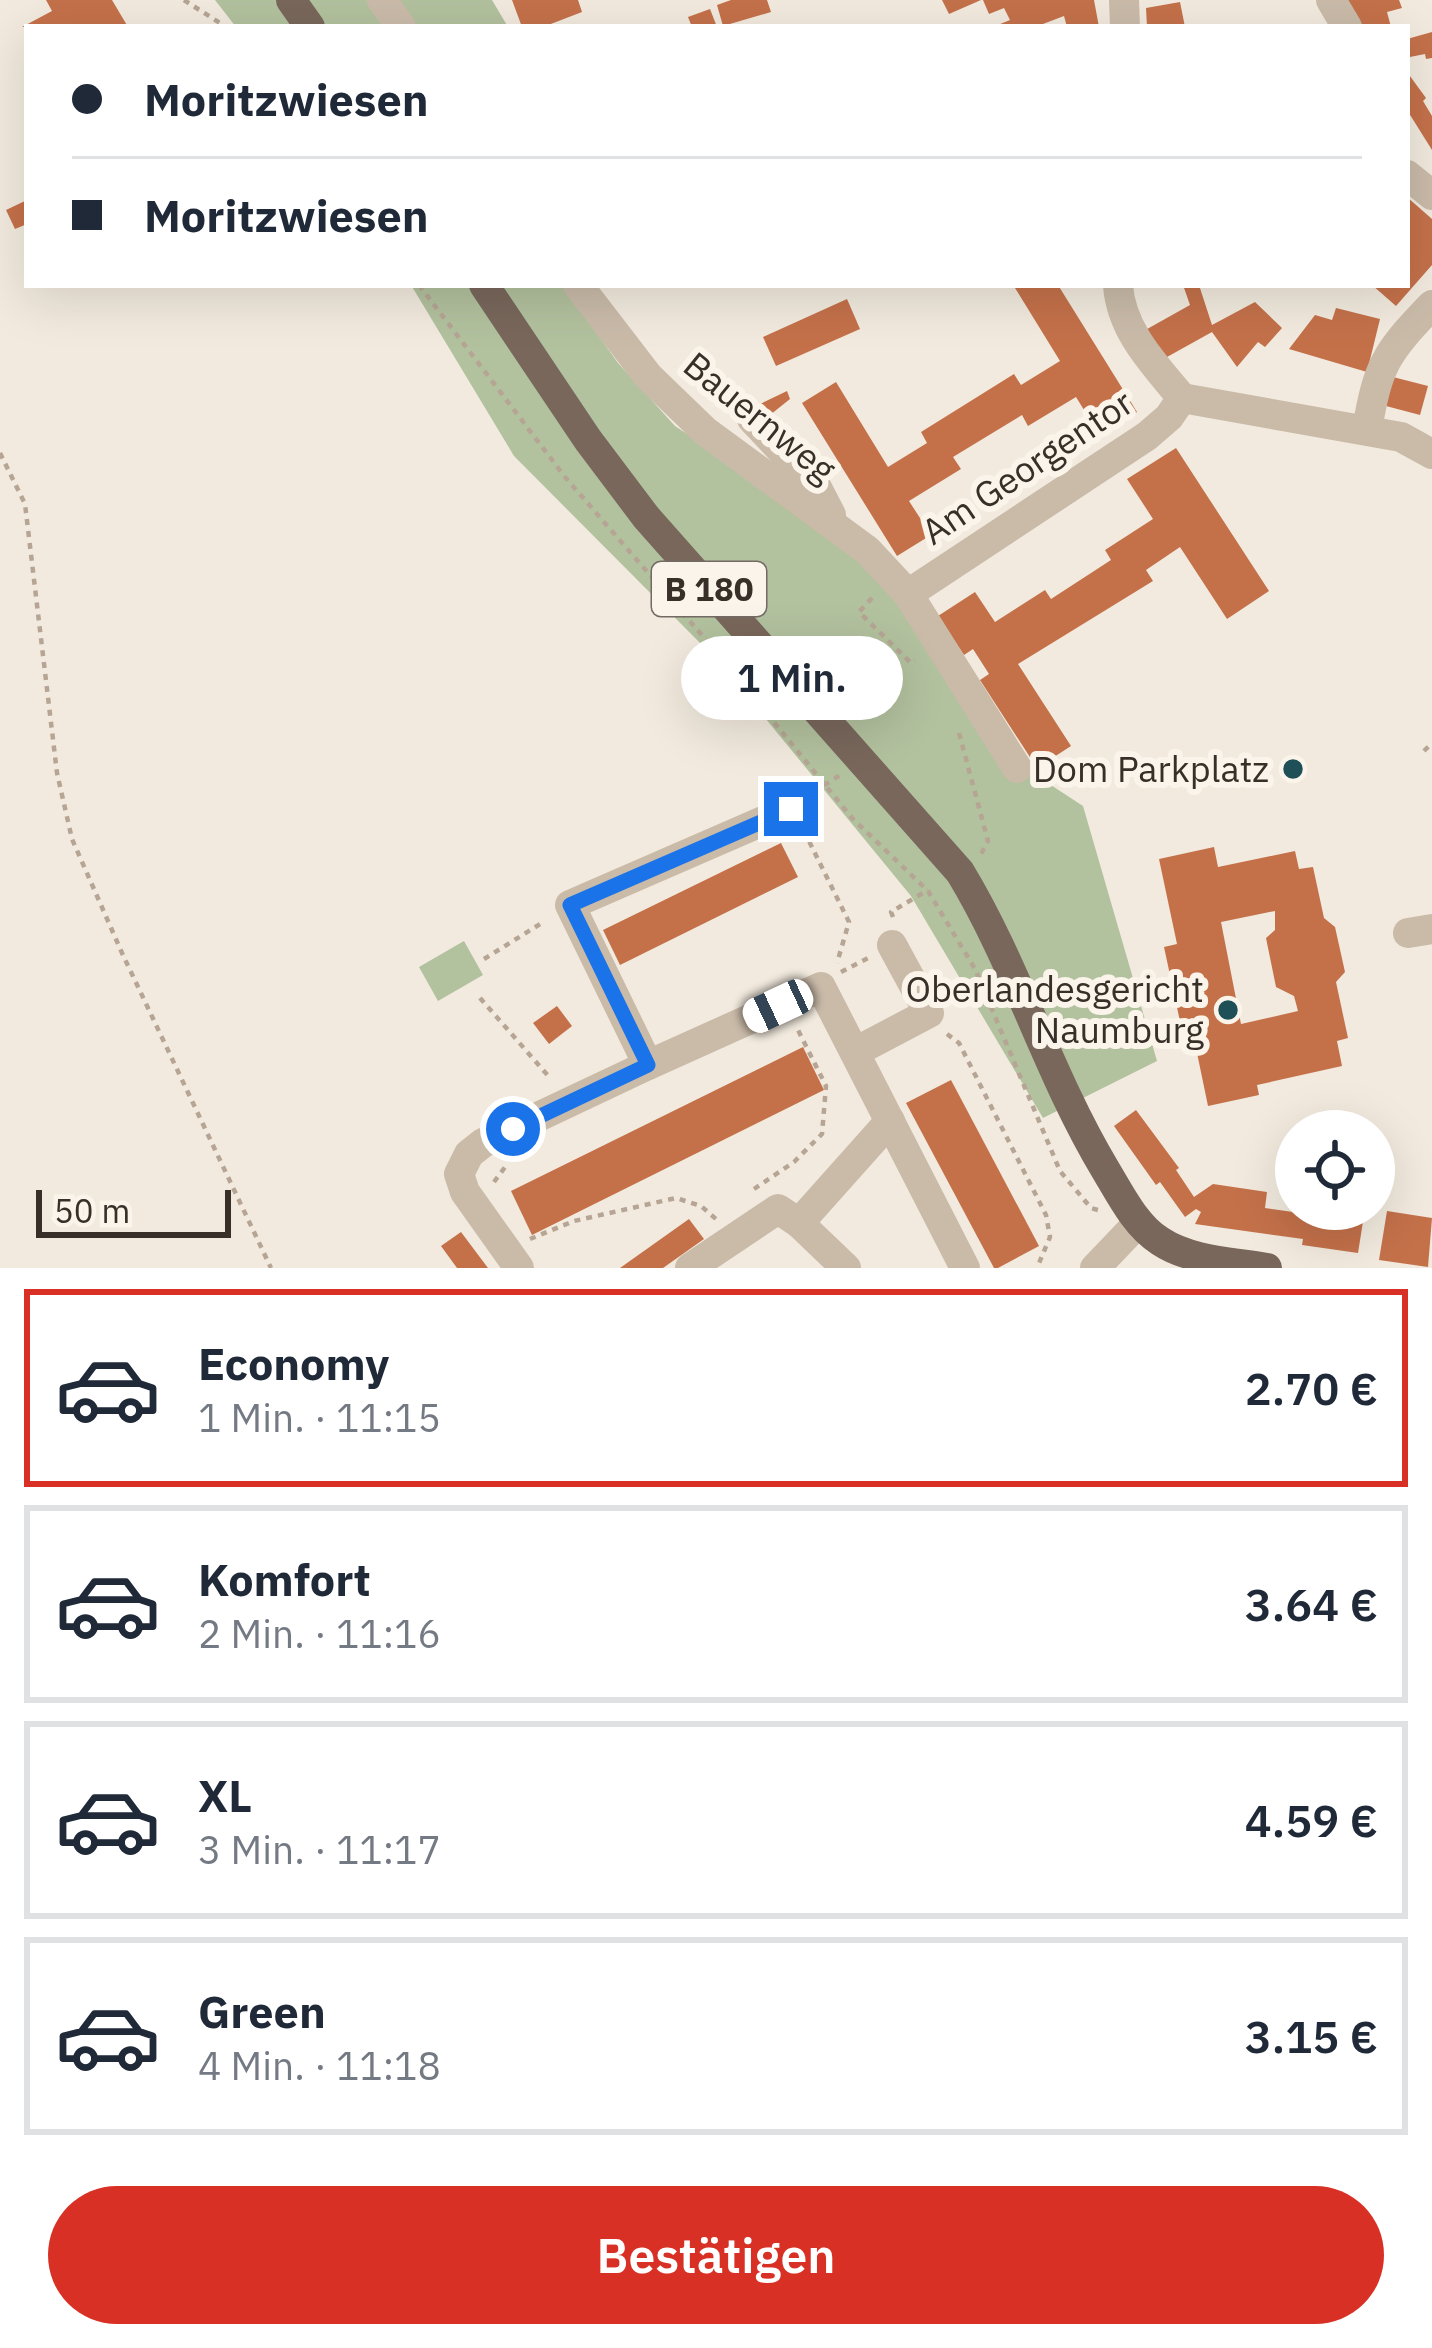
<!DOCTYPE html>
<html lang="de">
<meta charset="utf-8">
<style>
body{margin:0;font-family:"IBM Plex Sans",sans-serif;background:#f2f2f3;color:#1f2937;height:100vh;display:flex;flex-direction:column;font-size:45px;white-space:nowrap}
*{box-sizing:border-box;margin:0}
p{font-size:39px;color:#747a83}
.icon{flex:none;width:66px;height:66px;fill:none;stroke:currentColor;stroke-width:2;stroke-linecap:round;stroke-linejoin:round}
.map{position:relative;height:1268px;overflow:hidden}
.details{display:flex;flex-direction:column;background:#fff;flex:1}
.details>*{flex:none}
.top-card{position:absolute;left:24px;top:24px;width:1386px;height:264px;border-radius:0px;box-shadow:0 12px 48px #0002;display:grid;align-content:center;height:264px;padding:0 48px;background:#fff}
.buttons{position:absolute;left:1275px;top:1110px;display:grid;gap:24px}
.buttons a{display:grid;place-items:center;width:120px;height:120px;border-radius:50%;background:#fff;box-shadow:0 12px 48px #0002;font-size:60px}
.scale{position:absolute;left:36px;bottom:30px;width:195px;box-sizing:border-box;padding-left:12px;border:6px solid #382f29;border-top:0;font-size:33px;line-height:42px;white-space:nowrap;color:#382f29;-webkit-text-stroke:9px #faf4ea;paint-order:stroke}
.end{position:absolute;width:54px;height:54px;margin:-27px;border:15px solid #1a73e8;background:#fff;box-shadow:0 0 0 6px #fff}
.from{border-radius:50%}
.bubble{position:absolute;height:84px;border-radius:42px;background:#fff;box-shadow:0 12px 48px #0002;font-size:39px;font-weight:600;line-height:84px;text-align:center}
.car{position:absolute;width:36px;height:72px;margin:-36px -18px;border-radius:15px;box-shadow:0 0 9px 3px #0007;background:linear-gradient(#fff 24%,#345 0 40%,#fff 0 76%,#345 0 86%,#fff 0)}
.top-card b{display:flex;align-items:center;gap:42px;height:114px;font-size:45px}
.top-card b+b{border-top:3px solid #e0e1e3}
.top-card i{width:30px;height:30px;background:#1f2937}
ul{padding:21px 0 0;list-style:none}
li{display:flex;align-items:center;gap:36px;height:198px;margin:0 24px 18px;padding:0 24px;border:6px solid #e0e1e3;border-radius:0px}
li div{flex:1}
li b{display:block;font-size:45px}
li em{font-style:normal;font-weight:600}
li.on{border-color:#d93025}
li>.icon{width:108px;height:108px;stroke-width:1.5}
.action{display:flex;gap:24px;margin-top:auto;padding:24px 48px}
.action a{flex:1;height:138px;border-radius:72px;background:#d93025;color:#fff;font-size:48px;font-weight:600;line-height:138px;text-align:center}
.map>svg:first-child{display:block}
.green{fill:#b2c19e}
.building{fill:#c4714a;fill-rule:evenodd}
.lines{fill:none;stroke-linecap:round;stroke-linejoin:round}
.path{stroke:#b6a594;stroke-width:4.5;stroke-dasharray:6 6;stroke-linecap:butt}
.minor{stroke:#cabba9;stroke-width:30}
.major{stroke:#79675b;stroke-width:30}
.route{stroke:#1a73e8;stroke-width:15}
.poi-dot{fill:#1f5058;stroke:#faf4ea;stroke-width:4.5}
.labels{text-anchor:middle;stroke-width:12;stroke-linejoin:round;paint-order:stroke}
.shield{fill:#faf4ea;stroke:#726a63;stroke-width:3}
.shield-label{font-size:33px;font-weight:bold;fill:#382f29}
.street-label{font-size:36px;fill:#382f29;stroke:#faf4ea}
.poi-label{font-size:36px;fill:#382f29;stroke:#faf4ea;text-anchor:end}
</style>
<div class="map">
<svg width="1432" height="1268" viewBox="0 0 1432 1268">
<rect width="100%" height="100%" fill="#f2eade"/>
<g class="green">
<polygon points="215,0 492,0 508,27 236,27"/>
<polygon points="411,285 573,285 566,290 618,363 675,426 839,535 888,588 1002,753 1083,806 1157,1061 1043,1118 911,896 720,663 514,456"/>
<polygon points="464,941 483,975 438,1001 419,967"/>
</g>
<g class="building">
<polygon points="46,0 112,0 128,27 22,27 52,11"/>
<polygon points="512,0 578,0 582,12 543,27 522,27"/>
<polygon points="731,0 767,0 771,12 723,26 717,5"/>
<polygon points="942,0 981,0 949,14"/>
<polygon points="983,0 1094,0 1099,27 1067,27 1064,16 1035,27 993,27 1010,20 1004,8 989,14"/>
<polygon points="1345,0 1399,0 1402,8 1387,12 1391,27 1358,27"/>
<polygon points="1180,2 1185,27 1147,27 1146,8"/>
<polygon points="710,9 717,27 692,27 688,17"/>
<polygon points="1432,32 1432,58 1426,59 1425,54 1410,57 1407,39"/>
<polygon points="1407,72 1426,98 1423,101 1432,116 1432,150 1407,110"/>
<polygon points="1407,197 1432,219 1432,265 1396,306 1372,285 1407,285"/>
<polygon points="27,200 27,224 15,229 6,210"/>
<polygon points="1023,285 1058,285 1137,412 1100,436 1076,397 1028,426 1022,415 953,457 961,469 909,501 931,535 897,556 802,403 836,382 888,467 927,443 921,432 1014,374 1021,385 1060,361 1015,288"/>
<polygon points="1183,285 1199,285 1212,325 1255,302 1282,328 1265,347 1258,342 1237,367 1212,332 1158,362 1140,333 1190,305"/>
<polygon points="847,299 860,329 776,366 763,337"/>
<polygon points="1336,308 1380,319 1367,372 1289,349 1315,315 1332,320"/>
<polygon points="1393,377 1428,386 1420,415 1386,406"/>
<polygon points="787,391 790,399 765,419 754,407"/>
<polygon points="1176,448 1269,591 1227,619 1180,547 1146,570 1153,581 1018,664 1071,746 1037,768 980,680 989,674 973,649 964,655 938,616 975,592 995,622 1045,590 1051,599 1111,560 1105,550 1153,519 1127,479"/>
<polygon points="781,843 798,877 620,965 603,930"/>
<path d="M1214 847 1218 867 1295 851 1299 869 1313 867 1324 918 1335 927 1345 972 1336 982 1348 1038 1337 1041 1342 1066 1257 1085 1259 1095 1208 1106 1191 1024 1181 1026 1164 947 1177 944 1159 859ZM1275 911V930L1266 938 1276 987 1294 996 1298 1011 1241 1024 1221 922Z"/>
<polygon points="557,1006 572,1026 549,1044 533,1023"/>
<polygon points="803,1047 824,1090 532,1235 511,1191"/>
<polygon points="951,1080 1039,1246 998,1268 994,1268 906,1103"/>
<polygon points="1136,1110 1179,1168 1176,1170 1194,1197 1213,1184 1267,1192 1265,1208 1307,1214 1307,1209 1365,1209 1358,1253 1302,1245 1303,1239 1195,1224 1201,1212 1196,1209 1185,1217 1160,1182 1156,1185 1114,1126"/>
<polygon points="1387,1211 1432,1218 1428,1267 1379,1260"/>
<polygon points="689,1219 704,1239 663,1268 620,1268"/>
<polygon points="461,1232 488,1268 457,1268 441,1246"/>
</g>
<g class="lines">
<g class="path">
<polyline points="184,0 226,27"/>
<polyline points="419,285 565,477 720,656 852,818 928,891 975,969 1060,1171 1091,1208 1098,1210"/>
<polyline points="0,453 25,504 57,773 72,839 122,953 271,1268"/>
<polyline points="872,598 859,612 911,663 915,661"/>
<polyline points="959,733 988,841 981,854"/>
<polyline points="1424,751 1432,743"/>
<polyline points="814,792 840,775"/>
<polyline points="804,831 849,922 837,963"/>
<polyline points="893,917 891,912 928,890"/>
<polyline points="484,959 545,921"/>
<polyline points="841,972 868,958"/>
<polyline points="480,998 551,1079"/>
<polyline points="947,1034 959,1043 1046,1215 1050,1237 1037,1268"/>
<polyline points="494,1182 508,1163"/>
<polyline points="754,1189 794,1162 822,1134 826,1086 798,1030"/>
<polyline points="530,1239 574,1221 676,1198 701,1206 716,1219"/>
</g>
<g class="minor">
<polyline points="382,0 401,27"/>
<polyline points="1124,0 1125,27"/>
<polyline points="1331,0 1347,27"/>
<polyline points="1407,175 1432,195"/>
<polyline points="578,285 648,376 705,431 867,550 908,594 1017,768"/>
<path d="M1118 285C1121 331 1154 364 1182 398L1401 437 1432 454"/>
<polyline points="752,419 817,488 831,515"/>
<path d="M1367 430C1378 364 1386 353 1432 305"/>
<polyline points="908,594 1147,436 1169,417 1182,398"/>
<polyline points="791,809 570,905 648,1065 821,987 965,1268"/>
<polyline points="1408,933 1432,929"/>
<polyline points="855,1052 929,1013 892,945"/>
<polyline points="799,1223 890,1121"/>
<polyline points="519,1268 465,1192 459,1174 469,1154 483,1143 648,1065"/>
<polyline points="690,1268 778,1209 799,1223 846,1268"/>
<polyline points="1095,1268 1139,1222"/>
</g>
<g class="major">
<polyline points="291,0 310,27"/>
<path d="M484 285 588 440 646 517 960 872C1017 966 1048 1074 1105 1169 1120 1194 1135 1225 1160 1241 1190 1261 1232 1262 1267 1268"/>
</g>
</g>
<g class="lines">
<polyline class="route" points="513,1129 648,1065 570,905 791,809"/>
</g>
<g class="poi-dot">
<circle cx="1293" cy="769" r="12"/>
<circle cx="1228" cy="1010" r="12"/>
</g>
<g class="labels">
<rect class="shield" x="652" y="562" width="114" height="54" rx="9"/>
<g class="shield-label">
<text x="709" y="601">B 180</text>
</g>
<g class="street-label">
<text transform="translate(760 417) rotate(39)" y="13">Bauernweg</text>
<text transform="translate(1027 467) rotate(-34)" y="13">Am Georgentor</text>
</g>
<g class="poi-label">
<text x="1269" y="782">Dom Parkplatz</text>
<text x="1204" y="1002">Oberlandesgericht<tspan x="1204" dy="41">Naumburg</tspan></text>
</g>
</g>
</svg>
<div class="buttons">
<a><svg class="icon" aria-label="locate" viewBox="0 0 24 24"><circle cx="12" cy="12" r="6"/><path d="M12 2v4M12 18v4M2 12h4M18 12h4"/></svg></a>
</div>
<div class="scale">50 m</div>
<i class="end from" style="left:513px;top:1129px"></i>
<i class="end" style="left:791px;top:809px"></i>
<div class="bubble" style="left:681px;top:636px;width:222px">1 Min.</div>
<i class="car" style="left:778px;top:1006px;rotate:245deg"></i>
<div class="top-card">
<b><i class="from"></i>Moritzwiesen</b>
<b><i></i>Moritzwiesen</b>
</div>
</div>
<section class="details">
<ul>
<li class="on"><svg class="icon" aria-label="car" viewBox="0 0 24 24"><path d="M5 17H2v-5l4-1 3-4h7l3 4 3 1v5h-3M9 17h6M6 11h13"/><circle cx="7" cy="17" r="2"/><circle cx="17" cy="17" r="2"/></svg><div><b>Economy</b><p>1 Min. · 11:15</p></div><em>2.70 €</em></li>
<li><svg class="icon" aria-label="car" viewBox="0 0 24 24"><path d="M5 17H2v-5l4-1 3-4h7l3 4 3 1v5h-3M9 17h6M6 11h13"/><circle cx="7" cy="17" r="2"/><circle cx="17" cy="17" r="2"/></svg><div><b>Komfort</b><p>2 Min. · 11:16</p></div><em>3.64 €</em></li>
<li><svg class="icon" aria-label="car" viewBox="0 0 24 24"><path d="M5 17H2v-5l4-1 3-4h7l3 4 3 1v5h-3M9 17h6M6 11h13"/><circle cx="7" cy="17" r="2"/><circle cx="17" cy="17" r="2"/></svg><div><b>XL</b><p>3 Min. · 11:17</p></div><em>4.59 €</em></li>
<li><svg class="icon" aria-label="car" viewBox="0 0 24 24"><path d="M5 17H2v-5l4-1 3-4h7l3 4 3 1v5h-3M9 17h6M6 11h13"/><circle cx="7" cy="17" r="2"/><circle cx="17" cy="17" r="2"/></svg><div><b>Green</b><p>4 Min. · 11:18</p></div><em>3.15 €</em></li>
</ul>
<div class="action"><a>Bestätigen</a></div>
</section>
